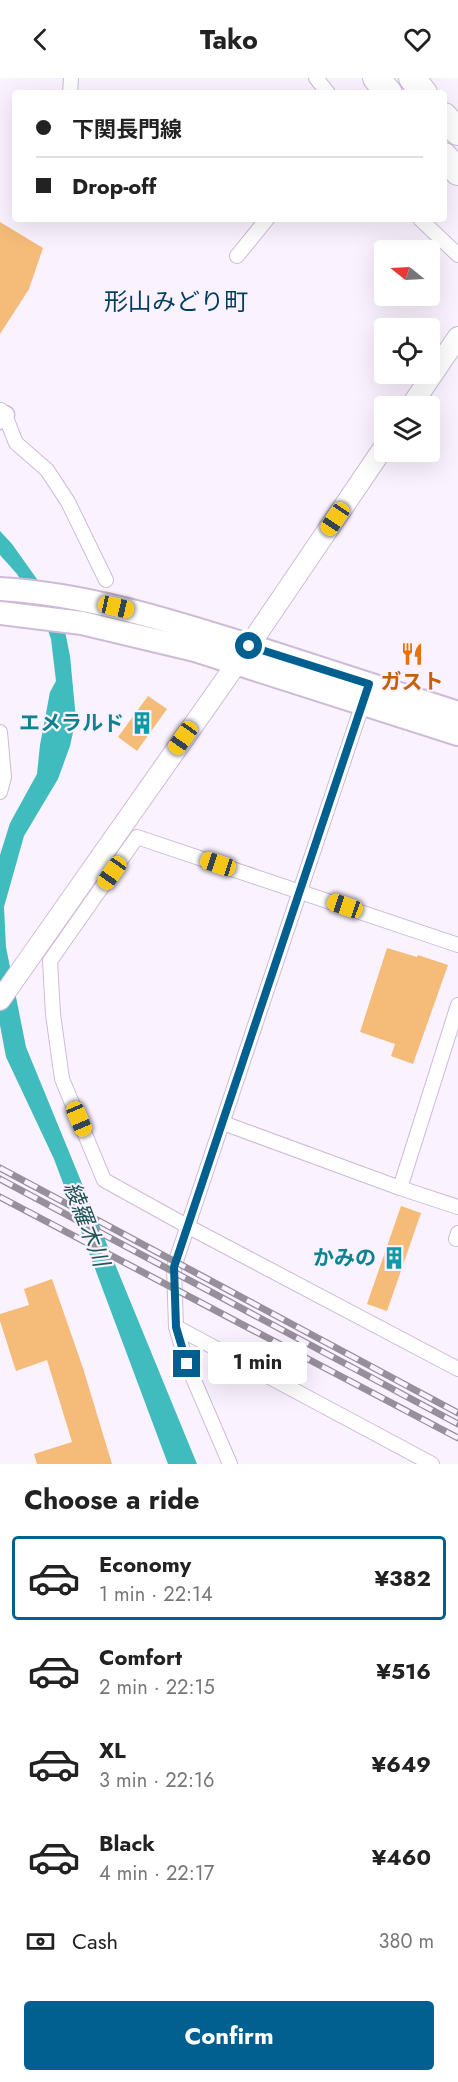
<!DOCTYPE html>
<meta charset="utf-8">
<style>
body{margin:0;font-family:Jost,"Noto Sans JP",sans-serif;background:#f2f2f2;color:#222;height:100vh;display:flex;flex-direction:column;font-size:22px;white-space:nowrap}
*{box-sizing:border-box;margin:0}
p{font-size:20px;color:#767676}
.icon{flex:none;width:33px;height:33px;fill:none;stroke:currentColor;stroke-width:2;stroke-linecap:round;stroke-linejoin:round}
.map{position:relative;height:1386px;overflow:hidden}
.panel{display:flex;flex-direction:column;background:#fff;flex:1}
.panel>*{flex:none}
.hud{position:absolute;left:12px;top:12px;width:435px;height:132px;border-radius:6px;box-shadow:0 6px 24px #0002;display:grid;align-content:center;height:132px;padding:0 24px;background:#fff}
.needle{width:39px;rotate:288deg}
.buttons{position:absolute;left:374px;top:162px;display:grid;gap:12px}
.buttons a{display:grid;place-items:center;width:66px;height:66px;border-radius:6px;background:#fff;box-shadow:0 6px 24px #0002;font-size:30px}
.end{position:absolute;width:27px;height:27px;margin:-14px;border:8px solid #016090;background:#fff;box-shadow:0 0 0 3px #fff}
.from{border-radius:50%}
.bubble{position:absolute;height:42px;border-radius:6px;background:#fff;box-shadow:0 6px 24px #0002;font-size:20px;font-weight:700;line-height:42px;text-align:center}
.car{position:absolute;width:18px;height:36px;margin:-18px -9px;border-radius:8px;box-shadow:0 0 4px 2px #0007;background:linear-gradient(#f5c518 24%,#345 0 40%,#f5c518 0 76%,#345 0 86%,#f5c518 0)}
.hud b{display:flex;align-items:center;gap:21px;height:57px;font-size:22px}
.hud b+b{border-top:2px solid #e0e0e0}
.hud i{width:15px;height:15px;background:#222}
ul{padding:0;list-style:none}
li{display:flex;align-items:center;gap:18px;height:84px;margin:0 12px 9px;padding:0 12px;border:3px solid transparent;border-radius:6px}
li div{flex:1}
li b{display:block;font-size:22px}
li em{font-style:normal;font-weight:700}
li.on{border-color:#016090}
li>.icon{width:54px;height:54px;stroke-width:1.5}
h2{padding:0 24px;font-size:27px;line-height:72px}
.pay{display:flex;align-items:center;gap:15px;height:66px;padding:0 24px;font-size:22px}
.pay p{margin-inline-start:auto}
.primary-button{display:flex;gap:12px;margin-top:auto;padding:12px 24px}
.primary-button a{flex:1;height:69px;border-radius:6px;background:#016090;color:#fff;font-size:24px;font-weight:700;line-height:69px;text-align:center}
header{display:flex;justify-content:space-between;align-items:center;height:78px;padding:0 24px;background:#fff;font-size:27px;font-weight:700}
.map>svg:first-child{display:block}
.water{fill:#40bcbf}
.building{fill:#f4bb79}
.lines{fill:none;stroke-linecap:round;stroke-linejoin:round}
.minor-casing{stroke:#cebbd7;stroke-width:16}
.tertiary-casing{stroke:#cebbd7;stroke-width:21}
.secondary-casing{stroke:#cebbd7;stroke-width:22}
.primary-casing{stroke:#cebbd7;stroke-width:26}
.motorway-casing{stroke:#cebbd7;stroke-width:28}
.minor{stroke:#fff;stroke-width:14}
.tertiary{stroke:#fff;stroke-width:18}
.secondary{stroke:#fff;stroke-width:20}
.primary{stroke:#fff;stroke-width:22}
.motorway{stroke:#fff;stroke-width:26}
.rail-casing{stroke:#978f9b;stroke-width:7}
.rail{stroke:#faf2fe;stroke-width:4.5;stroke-dasharray:14;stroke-linecap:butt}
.route{stroke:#016090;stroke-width:8}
.labels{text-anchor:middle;stroke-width:4.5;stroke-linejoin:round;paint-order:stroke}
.food-label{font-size:21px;font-weight:bold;fill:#c56008;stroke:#faf2fe}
.culture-label{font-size:21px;font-weight:bold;fill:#0d838f;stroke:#faf2fe;text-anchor:end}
.water-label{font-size:22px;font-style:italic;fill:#215556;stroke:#faf2fe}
.quarter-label{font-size:24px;fill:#003d5e;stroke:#faf2fe}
</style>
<header><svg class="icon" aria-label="back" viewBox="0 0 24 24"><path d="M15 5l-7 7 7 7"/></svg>Tako<svg class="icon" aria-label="heart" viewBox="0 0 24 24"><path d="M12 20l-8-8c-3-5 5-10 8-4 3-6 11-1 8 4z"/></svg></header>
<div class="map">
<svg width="458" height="1386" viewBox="0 0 458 1386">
<rect width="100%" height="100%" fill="#faf2fe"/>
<polygon class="water" points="0,453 12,466 54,525 65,553 70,578 76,641 70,668 58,701 24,758 4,829 6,869 26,969 197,1386 168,1386 54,1081 6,979 0,947 0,777 10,745 37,696 40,667 50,614 56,603 51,561 42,535 17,496 0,477"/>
<g class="building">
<polygon points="0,144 43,170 29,211 0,256"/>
<polygon points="148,618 167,631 137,673 118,659"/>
<polygon points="387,870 417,879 418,877 448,887 413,986 391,978 395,966 360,954"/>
<polygon points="401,1128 421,1135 387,1233 367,1226"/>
<polygon points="52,1201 83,1290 112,1386 37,1386 34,1376 72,1364 47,1282 16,1293 0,1243 0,1236 29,1227 24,1211"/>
</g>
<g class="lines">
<g class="minor-casing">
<g id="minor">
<polyline points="316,0 328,15"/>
<polyline points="70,15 71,0"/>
<polyline points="420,141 458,177"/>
<polyline points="237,178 267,141"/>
<polyline points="1,332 5,337 16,365 47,392 68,424 106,502"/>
<polyline points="0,654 4,699 0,714"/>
<polyline points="458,867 137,759 50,883 53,936 62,1001 104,1102 187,1148 458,1291"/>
<polyline points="223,1045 400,1110 458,1129"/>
<polyline points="400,1110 458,927"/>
<polyline points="456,1161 458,1155"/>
<polyline points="176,1249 432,1386"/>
<polyline points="230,1386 187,1286 176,1249 174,1189 365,619"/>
</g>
</g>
<g class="tertiary-casing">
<polyline id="tertiary" points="0,342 5,337"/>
</g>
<g class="secondary-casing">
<g id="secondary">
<polyline points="411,328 458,259"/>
<polyline points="0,922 249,568 384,369"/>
</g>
</g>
<g class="primary-casing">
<g id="primary">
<path d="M0 511C87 516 171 543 254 569 322 591 390 613 458 635"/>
<polyline points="0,535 82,545 195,572 458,656"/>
</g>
</g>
<g class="motorway-casing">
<g id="motorway">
<polyline points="376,0 389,15"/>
<polyline points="412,0 424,15"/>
<polyline points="444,38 458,54"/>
<polyline points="444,78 458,94"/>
</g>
</g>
<use href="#minor" class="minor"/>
<use href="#tertiary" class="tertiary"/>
<use href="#secondary" class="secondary"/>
<use href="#primary" class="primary"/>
<use href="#motorway" class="motorway"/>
<g class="rail-casing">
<g id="rail">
<polyline points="0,1090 458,1335"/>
<polyline points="0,1101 458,1346"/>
<polyline points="0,1119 458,1360"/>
</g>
</g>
<use href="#rail" class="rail"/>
</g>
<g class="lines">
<polyline class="route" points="187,1286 176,1249 174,1189 369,606 249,568"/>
</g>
<defs>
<g id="restaurant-bare" transform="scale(1.8)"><path d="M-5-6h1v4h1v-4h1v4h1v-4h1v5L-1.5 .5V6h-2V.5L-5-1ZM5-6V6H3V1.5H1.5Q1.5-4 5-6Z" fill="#e8710a" stroke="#faf2fe" stroke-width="2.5" paint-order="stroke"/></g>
<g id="building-bare" transform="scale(1.8)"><path d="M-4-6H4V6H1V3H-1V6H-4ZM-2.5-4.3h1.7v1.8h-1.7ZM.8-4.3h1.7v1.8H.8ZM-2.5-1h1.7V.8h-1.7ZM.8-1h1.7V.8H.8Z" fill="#0f9aa8" stroke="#faf2fe" stroke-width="2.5" paint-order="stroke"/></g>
</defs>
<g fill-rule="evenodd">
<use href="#restaurant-bare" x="412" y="576"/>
<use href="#building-bare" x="142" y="645"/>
<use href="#building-bare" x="394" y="1180"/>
</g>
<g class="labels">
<g class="food-label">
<text x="412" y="611">ガスト</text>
</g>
<g class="culture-label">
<text x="124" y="652">エメラルド</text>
<text x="376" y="1187">かみの</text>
</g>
<g class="water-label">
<text transform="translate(87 1146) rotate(69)" y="8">綾羅木川</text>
</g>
<g class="quarter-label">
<text x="176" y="232">形山みどり町</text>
</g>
</g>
</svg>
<div class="buttons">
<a><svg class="needle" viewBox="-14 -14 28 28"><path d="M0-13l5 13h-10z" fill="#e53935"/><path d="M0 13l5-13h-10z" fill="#767676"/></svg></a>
<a><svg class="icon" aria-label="locate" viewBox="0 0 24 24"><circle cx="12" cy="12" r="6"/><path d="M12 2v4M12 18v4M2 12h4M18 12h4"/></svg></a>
<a><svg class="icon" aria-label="layers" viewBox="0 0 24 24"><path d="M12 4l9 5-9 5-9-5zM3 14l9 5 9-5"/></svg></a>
</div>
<i class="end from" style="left:249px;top:568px"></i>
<i class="end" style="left:187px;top:1286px"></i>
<div class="bubble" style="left:208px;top:1264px;width:99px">1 min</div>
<i class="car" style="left:335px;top:441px;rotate:214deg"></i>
<i class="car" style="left:116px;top:529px;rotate:103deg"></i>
<i class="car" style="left:183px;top:660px;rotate:215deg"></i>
<i class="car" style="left:218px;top:786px;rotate:288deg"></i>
<i class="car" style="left:112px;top:795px;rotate:215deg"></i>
<i class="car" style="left:345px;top:828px;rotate:289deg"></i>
<i class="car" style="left:79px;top:1041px;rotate:157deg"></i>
<div class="hud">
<b><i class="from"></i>下関長門線</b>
<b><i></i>Drop-off</b>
</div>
</div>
<section class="panel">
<h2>Choose a ride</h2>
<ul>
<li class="on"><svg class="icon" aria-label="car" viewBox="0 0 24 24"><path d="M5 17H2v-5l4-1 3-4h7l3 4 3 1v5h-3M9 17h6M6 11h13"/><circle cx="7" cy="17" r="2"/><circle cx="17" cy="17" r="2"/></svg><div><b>Economy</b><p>1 min · 22:14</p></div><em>¥382</em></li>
<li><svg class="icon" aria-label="car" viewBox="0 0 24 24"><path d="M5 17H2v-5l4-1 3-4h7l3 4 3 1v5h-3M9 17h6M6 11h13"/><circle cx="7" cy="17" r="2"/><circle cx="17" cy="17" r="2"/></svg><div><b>Comfort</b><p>2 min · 22:15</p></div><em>¥516</em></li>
<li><svg class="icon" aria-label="car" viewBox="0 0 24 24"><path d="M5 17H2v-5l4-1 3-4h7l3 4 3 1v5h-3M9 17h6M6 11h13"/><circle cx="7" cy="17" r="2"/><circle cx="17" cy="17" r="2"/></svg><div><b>XL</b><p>3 min · 22:16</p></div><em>¥649</em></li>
<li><svg class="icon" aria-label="car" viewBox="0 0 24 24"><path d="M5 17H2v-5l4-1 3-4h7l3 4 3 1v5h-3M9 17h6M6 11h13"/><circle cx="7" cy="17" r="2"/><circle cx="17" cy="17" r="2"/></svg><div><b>Black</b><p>4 min · 22:17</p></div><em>¥460</em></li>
</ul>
<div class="pay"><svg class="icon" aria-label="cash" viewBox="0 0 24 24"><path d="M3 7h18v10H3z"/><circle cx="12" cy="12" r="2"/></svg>Cash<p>380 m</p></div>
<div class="primary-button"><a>Confirm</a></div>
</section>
